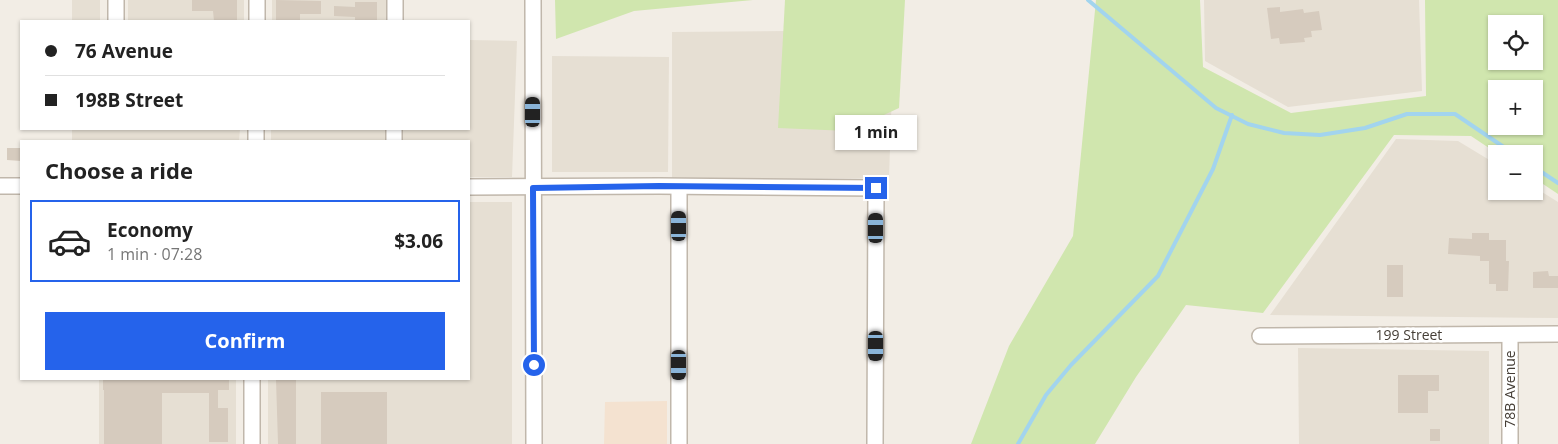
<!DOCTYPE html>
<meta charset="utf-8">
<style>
body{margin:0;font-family:"Open Sans",sans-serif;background:#f6f6f6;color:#222;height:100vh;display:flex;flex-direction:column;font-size:19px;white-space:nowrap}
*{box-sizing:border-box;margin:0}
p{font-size:16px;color:#767676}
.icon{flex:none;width:28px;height:28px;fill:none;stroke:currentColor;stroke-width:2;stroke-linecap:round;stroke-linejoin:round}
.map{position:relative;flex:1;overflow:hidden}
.sheet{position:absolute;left:20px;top:140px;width:450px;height:240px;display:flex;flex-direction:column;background:#fff;border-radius:0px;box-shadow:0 1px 4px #0004}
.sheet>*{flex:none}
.guide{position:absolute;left:20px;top:20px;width:450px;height:110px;border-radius:0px;box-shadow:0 1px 4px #0004;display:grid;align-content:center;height:110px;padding:0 25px;background:#fff}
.controls{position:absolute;left:1488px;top:15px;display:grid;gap:10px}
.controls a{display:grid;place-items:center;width:55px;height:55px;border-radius:0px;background:#fff;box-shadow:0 1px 4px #0004;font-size:25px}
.end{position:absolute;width:22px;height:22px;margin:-11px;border:6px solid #2563eb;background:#fff;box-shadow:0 0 0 2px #fff}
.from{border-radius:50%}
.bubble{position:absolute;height:35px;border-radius:0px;background:#fff;box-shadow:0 1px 4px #0004;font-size:16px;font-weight:700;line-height:35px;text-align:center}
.car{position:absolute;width:15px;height:30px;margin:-15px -8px;border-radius:6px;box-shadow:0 0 4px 1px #0007;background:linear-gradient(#222 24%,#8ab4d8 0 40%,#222 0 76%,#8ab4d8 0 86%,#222 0)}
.guide b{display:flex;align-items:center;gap:18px;height:48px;font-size:19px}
.guide b+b{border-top:1px solid #e0e0e0}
.guide i{width:12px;height:12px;background:#222}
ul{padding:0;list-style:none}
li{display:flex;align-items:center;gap:15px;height:82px;margin:0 10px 8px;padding:0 15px;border:2px solid #e0e0e0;border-radius:0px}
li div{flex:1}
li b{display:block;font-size:19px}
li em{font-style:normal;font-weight:700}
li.current{border-color:#2563eb}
li>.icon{width:45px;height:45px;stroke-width:1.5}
h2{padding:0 25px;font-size:22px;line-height:60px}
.primary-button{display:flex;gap:10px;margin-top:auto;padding:10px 25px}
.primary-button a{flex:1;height:58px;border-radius:0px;background:#2563eb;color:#fff;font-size:20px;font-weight:700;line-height:58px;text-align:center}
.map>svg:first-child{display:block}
.residential{fill:#e6dfd3}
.commercial{fill:#f4e2d0}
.green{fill:#d0e6ae;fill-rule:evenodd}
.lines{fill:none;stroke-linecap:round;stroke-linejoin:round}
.stream{stroke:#a2d4ee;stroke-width:4}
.building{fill:#d6cbbe}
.minor-casing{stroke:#c0b7ab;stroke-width:18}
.minor{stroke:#fff;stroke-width:15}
.route{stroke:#2563eb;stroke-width:6}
.labels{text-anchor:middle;stroke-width:5;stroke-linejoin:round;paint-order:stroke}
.street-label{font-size:14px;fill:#443d35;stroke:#fff}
</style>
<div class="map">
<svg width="1558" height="444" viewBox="0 0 1558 444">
<rect width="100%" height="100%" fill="#f2ede5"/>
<g class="residential">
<rect x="72" y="0" width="28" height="21"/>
<rect x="128" y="0" width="116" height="21"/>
<rect x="272" y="0" width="114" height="21"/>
<polygon points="1204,0 1419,0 1422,91 1288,107 1205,61"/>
<polygon points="894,30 889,178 672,179 672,32"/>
<polygon points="469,40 517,41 512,177 469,177 469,141 403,141 403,129 469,129"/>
<polygon points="552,56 669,57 668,172 552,172"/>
<polygon points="72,129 240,129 239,141 72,141"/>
<rect x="271" y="129" width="115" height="12"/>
<polygon points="1396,139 1458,141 1496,164 1496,191 1534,191 1534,187 1558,202 1558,318 1270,315"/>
<polygon points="469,202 512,202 512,444 268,444 268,379 469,379"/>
<polygon points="1298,348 1489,351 1489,444 1299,444"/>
<rect x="99" y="379" width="137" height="65"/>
</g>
<polygon class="commercial" points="667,401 667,444 604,444 605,402"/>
<g class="green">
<polygon points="555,0 753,0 634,11 556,39"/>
<polygon points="785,0 905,0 899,108 849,131 778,128"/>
<path d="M1096 0H1200L1203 67 1291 113 1426 96 1425 0H1558V194L1534 178V154H1498L1471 136 1394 135 1263 313 1186 305 1136 377 1095 444H971L1009 346 1073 236ZM1496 24H1534V61H1496ZM1496 89H1534V126H1496Z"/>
</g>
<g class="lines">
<g class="stream">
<polyline points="1088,0 1216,108 1248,124 1284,133 1320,135 1365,128 1407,114 1455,114 1514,154"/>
<polyline points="1534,167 1558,183"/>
<polyline points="1018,444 1046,395 1071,365 1158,276 1213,169 1232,115"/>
</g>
</g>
<g class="building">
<polygon points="192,0 237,0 237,21 214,21 213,11 192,11"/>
<polygon points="276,0 321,1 321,14 300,14 300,21 276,21"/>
<polygon points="355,2 377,2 377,21 355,21 355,17 334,16 334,6 355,7"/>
<polygon points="1280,7 1280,12 1303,9 1304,13 1319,11 1322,30 1311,31 1312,37 1304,38 1305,42 1280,44 1279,38 1271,39 1267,8"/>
<polygon points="7,148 21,148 21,161 7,160"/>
<polygon points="1472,233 1489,233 1489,240 1506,240 1506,261 1509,261 1508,291 1496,291 1496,284 1489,284 1489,261 1480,261 1480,256 1448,254 1449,238 1472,239"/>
<rect x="1387" y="265" width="16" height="32"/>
<polygon points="1548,271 1549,276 1558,276 1558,288 1533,288 1533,272"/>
<polygon points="1398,375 1439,375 1439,391 1428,391 1428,413 1398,413"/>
<polygon points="103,379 229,379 229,390 218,390 218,408 228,408 228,442 209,442 209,393 162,393 162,444 104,444 104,390 103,390"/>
<polygon points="276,379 296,379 296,444 278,444"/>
<rect x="321" y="392" width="66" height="52"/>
<rect x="1430" y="429" width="10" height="12"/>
</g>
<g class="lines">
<g class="minor-casing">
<g id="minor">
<polyline points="257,0 257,21"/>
<polyline points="533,0 534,444"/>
<polyline points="116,21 116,0"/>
<polyline points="395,21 395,0"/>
<polyline points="256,141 256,129"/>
<polyline points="394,141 394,129"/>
<polyline points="0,186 21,186"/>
<polyline points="469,187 659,186 876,188 875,444"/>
<polyline points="679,187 679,444"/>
<polyline points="1260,336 1558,334"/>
<polyline points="252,444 252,379"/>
<polyline points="1510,444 1510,335"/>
</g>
</g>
<use href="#minor" class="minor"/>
</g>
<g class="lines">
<polyline class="route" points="534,365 533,188 659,186 876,188"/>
</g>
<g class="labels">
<g class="street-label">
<text x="1409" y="340">199 Street</text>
<text transform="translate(1510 389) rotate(-90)" y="5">78B Avenue</text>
</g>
</g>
</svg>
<div class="controls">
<a><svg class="icon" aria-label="locate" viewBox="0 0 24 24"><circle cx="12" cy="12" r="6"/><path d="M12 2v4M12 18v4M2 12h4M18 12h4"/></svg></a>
<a>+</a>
<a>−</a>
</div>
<i class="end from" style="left:534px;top:365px"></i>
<i class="end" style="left:876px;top:188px"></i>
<div class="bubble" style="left:835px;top:115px;width:82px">1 min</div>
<i class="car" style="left:533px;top:112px;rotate:0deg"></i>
<i class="car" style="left:679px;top:226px;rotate:0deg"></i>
<i class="car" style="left:876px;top:228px;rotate:0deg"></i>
<i class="car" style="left:876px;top:346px;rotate:180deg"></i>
<i class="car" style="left:679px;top:365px;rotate:180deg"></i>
<div class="guide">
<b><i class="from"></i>76 Avenue</b>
<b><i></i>198B Street</b>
</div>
<section class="sheet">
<h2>Choose a ride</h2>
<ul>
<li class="current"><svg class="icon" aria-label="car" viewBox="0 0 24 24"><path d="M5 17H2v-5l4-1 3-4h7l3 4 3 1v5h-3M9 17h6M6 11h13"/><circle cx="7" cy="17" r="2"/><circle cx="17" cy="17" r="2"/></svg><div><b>Economy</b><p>1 min · 07:28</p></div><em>$3.06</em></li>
</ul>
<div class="primary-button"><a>Confirm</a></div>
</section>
</div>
